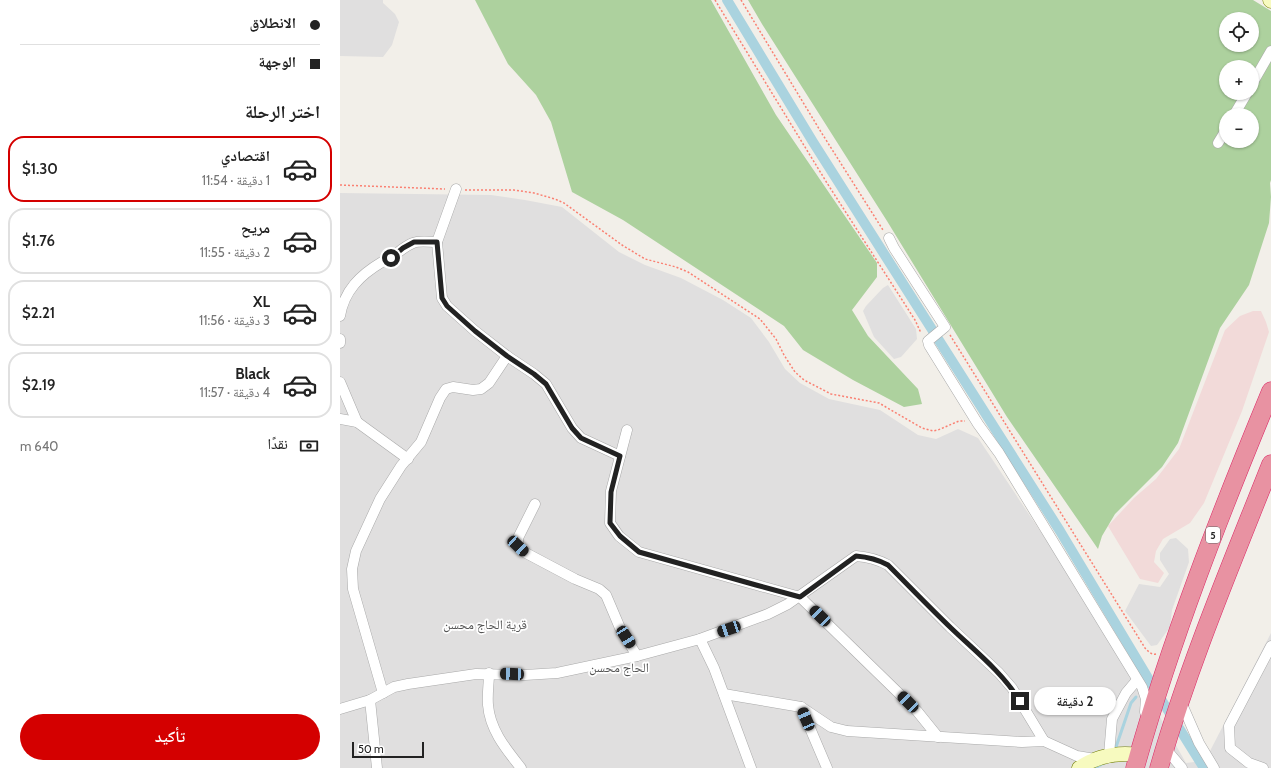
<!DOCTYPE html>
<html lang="ar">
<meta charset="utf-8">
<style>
body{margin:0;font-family:Cabin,"Noto Naskh Arabic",sans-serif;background:#f6f6f6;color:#222;direction:rtl;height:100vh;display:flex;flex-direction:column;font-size:15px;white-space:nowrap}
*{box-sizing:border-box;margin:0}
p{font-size:13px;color:#767676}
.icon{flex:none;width:22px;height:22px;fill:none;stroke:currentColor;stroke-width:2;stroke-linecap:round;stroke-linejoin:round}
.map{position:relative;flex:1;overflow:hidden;direction:ltr}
.drawer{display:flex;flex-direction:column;background:#fff;width:340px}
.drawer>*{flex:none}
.hud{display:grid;align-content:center;height:88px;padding:0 20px;background:#fff}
.controls{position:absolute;left:879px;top:12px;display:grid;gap:8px}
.controls a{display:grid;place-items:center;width:40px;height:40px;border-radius:50%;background:#fff;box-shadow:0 1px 3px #0004;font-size:20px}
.scale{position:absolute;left:12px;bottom:10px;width:72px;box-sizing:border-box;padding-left:4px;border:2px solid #222;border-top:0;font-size:11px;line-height:14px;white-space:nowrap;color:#222;-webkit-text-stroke:3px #fff;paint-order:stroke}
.end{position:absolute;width:18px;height:18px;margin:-9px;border:5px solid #222;background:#fff;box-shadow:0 0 0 2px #fff}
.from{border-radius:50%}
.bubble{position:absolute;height:28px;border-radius:14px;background:#fff;box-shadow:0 1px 3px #0004;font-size:13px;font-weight:600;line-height:28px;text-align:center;direction:rtl}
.car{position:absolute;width:12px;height:24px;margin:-12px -6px;border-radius:5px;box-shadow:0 0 3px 1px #0007;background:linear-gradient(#222 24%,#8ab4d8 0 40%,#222 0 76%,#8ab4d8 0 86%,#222 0)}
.hud b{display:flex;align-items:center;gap:14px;height:38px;font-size:15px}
.hud b+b{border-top:1px solid #e0e0e0}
.hud i{width:10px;height:10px;background:#222}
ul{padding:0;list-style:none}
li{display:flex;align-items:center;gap:12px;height:66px;margin:0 8px 6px;padding:0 12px;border:2px solid #e0e0e0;border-radius:16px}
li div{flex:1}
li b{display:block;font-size:15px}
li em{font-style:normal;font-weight:600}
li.current{border-color:#d40000}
li>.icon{width:36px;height:36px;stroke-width:1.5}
h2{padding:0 20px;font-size:18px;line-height:48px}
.pay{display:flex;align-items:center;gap:10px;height:44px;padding:0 20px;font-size:15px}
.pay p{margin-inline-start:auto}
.primary-button{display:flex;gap:8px;margin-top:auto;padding:8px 20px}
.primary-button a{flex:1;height:46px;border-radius:24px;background:#d40000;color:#fff;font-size:16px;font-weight:600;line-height:46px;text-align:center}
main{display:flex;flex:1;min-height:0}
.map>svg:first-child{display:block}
.residential{fill:#e0dfdf}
.commercial{fill:#f2dad9}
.forest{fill:#add19e;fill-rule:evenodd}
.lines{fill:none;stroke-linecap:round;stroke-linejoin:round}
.stream{stroke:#aad3df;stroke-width:3}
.canal{stroke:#aad3df;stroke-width:10}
.street-casing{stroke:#a9a9a9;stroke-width:11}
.secondary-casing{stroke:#707d05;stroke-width:15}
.highway-casing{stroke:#dc2a67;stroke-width:19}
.path{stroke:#fa8072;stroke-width:1.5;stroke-dasharray:2 2;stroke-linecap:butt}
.street{stroke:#fff;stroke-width:10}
.secondary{stroke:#f7fabf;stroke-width:14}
.highway{stroke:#e892a2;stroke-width:18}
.route{stroke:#222;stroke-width:5}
.labels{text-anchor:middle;stroke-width:3.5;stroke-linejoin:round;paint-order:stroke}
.shield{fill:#fff;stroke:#646464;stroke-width:1}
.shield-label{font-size:10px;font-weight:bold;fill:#222}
.quarter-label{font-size:13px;fill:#555;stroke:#fff}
</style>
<main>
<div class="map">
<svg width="931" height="768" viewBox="0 0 931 768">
<rect width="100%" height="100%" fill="#f2efe9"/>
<g class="residential">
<polygon points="0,0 43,0 43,3 55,14 59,22 52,45 43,57 0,56"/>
<polygon points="0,193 151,195 185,200 222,207 279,252 305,265 341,278 383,300 411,318 429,342 445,369 460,383 489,399 540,410 578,435 596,439 618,429 638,438 793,670 846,763 854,762 870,751 931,633 931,768 0,768"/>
<polygon points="548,285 576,329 577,339 561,357 554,359 534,337 523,311 526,306 543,288"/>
<polygon points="836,538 848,549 849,562 832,610 830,627 817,645 811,646 785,611 799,584 820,587 829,574 820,560 820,553 830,539"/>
</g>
<polygon class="commercial" points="913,311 921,311 926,322 929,332 902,411 864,503 850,523 823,539 816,551 814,562 824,573 818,583 800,579 768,526 794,498 816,479 839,449 885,330 900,316"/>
<g class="forest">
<polygon points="135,0 371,0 436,115 537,263 537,277 512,310 528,336 578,389 582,404 564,407 513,380 463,350 444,326 283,220 232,192 211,122 196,95 168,64"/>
<path d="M408 0H913L931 11V180L930 183 931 197 929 223 909 285 880 328 838 443 822 467 775 514 762 536 758 549 667 417 547 221 422 24ZM886 19H912V45H886ZM886 67H912V93H886ZM886 115H912V141H886Z"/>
</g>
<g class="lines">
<g class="stream">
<polyline points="775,750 791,703 796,697"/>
<polyline points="755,768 764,763"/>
</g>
<polyline class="canal" points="387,0 473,142 720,531 814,688 864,768"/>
<g class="street-casing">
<g id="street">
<polyline points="912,84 931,51"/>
<polyline points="894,115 907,93"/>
<polyline points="878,143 886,130"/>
<polyline points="116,189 97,242 102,298 107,306 135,331 167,356 194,374 206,384 232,428 241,438 280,456"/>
<polyline points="549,238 554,248 605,327 588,341 589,345 638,424 659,453 802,687 806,699 805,712"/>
<path d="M0 316C4 291 20 275 42 262 45 260 49 259 52 257 59 252 65 246 73 243 79 240 90 242 97 242"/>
<polyline points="0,339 0,343"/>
<polyline points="0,382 17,422"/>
<polyline points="0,419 17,422 68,459"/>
<polyline points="287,430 271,491 270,523 279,536 299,552 460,597 577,711 598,737"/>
<polyline points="195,504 178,538 178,547 184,552 235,579 259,589 266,595 280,628 297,656"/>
<polyline points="360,639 374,668 411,768"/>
<path d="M149 673C149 684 147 694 148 705 150 730 166 749 181 768"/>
<polyline points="43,693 13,589 12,569 16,551 40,499 61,466 81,442 100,398 106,389 113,387 133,390 141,389 149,383 167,356"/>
<polyline points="384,694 461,707 491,727 507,731 682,742 704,741 737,756 755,759"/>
<polyline points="30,700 37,768"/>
<polyline points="841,702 859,743 874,768"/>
<polyline points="461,707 487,768"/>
<path d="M0 709 30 700 54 687 68 684 136 674 185 675 217 673 297 656 360 639 428 614 448 604 516 556C528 557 537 559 548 565L610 627 659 673 672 688 704 741"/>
<polyline points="825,748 842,768"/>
<polyline points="769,755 772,719 786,693 797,680"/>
<polyline points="923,768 909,763 890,748 889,726 931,646"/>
</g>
</g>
<g class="secondary-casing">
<g id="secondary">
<polyline points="930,0 931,1"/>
<path d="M739 768C757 756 778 752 799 755"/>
</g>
</g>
<g class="highway-casing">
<g id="highway">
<path d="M795 768C831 639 880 514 931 391"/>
<path d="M819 768C849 664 891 565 931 464"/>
</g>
</g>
<g class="path">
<polyline points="375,0 487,183 575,320 581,333"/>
<polyline points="401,0 481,132 543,230"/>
<polyline points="0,185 105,189"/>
<polyline points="125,190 174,190 194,193 215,199 224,203 282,245 305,259 336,267 348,272 420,319 436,339 444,355 455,372 464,380 491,394 539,403 582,428 593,431 598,430 619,421 625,421"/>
<path d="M610 335 805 648C808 651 811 655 816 654"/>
</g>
<use href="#street" class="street"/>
<use href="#secondary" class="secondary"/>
<use href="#highway" class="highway"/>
</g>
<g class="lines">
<path class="route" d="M51 258 63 248 74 242H97L102 298 107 306 135 331 167 356 194 374 206 384 232 428 241 438 280 456 271 492 270 523 280 536 299 552 416 585 460 597 516 556C528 557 537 559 548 565 569 586 589 607 611 628 635 651 662 672 680 701"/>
</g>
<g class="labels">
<rect class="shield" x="866" y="527" width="14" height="16" rx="3"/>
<g class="shield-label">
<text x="873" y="539">5</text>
</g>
<g class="quarter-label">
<text x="145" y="629">قرية الحاج محسن</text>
<text x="279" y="672">الحاج محسن</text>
</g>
</g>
</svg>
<div class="controls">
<a><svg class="icon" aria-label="locate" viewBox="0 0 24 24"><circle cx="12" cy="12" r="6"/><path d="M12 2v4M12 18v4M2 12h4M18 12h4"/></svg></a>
<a>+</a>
<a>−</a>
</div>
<div class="scale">50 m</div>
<i class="end from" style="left:51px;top:258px"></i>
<i class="end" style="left:680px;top:701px"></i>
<div class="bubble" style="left:694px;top:687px;width:82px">2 دقيقة</div>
<i class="car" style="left:178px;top:546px;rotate:133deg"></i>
<i class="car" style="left:480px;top:616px;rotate:314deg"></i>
<i class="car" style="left:389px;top:629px;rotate:251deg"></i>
<i class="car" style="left:286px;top:637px;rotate:147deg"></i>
<i class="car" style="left:172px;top:674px;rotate:272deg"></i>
<i class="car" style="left:568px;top:702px;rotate:315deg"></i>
<i class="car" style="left:466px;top:719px;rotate:337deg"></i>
</div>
<section class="drawer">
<div class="hud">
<b><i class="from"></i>الانطلاق</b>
<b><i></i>الوجهة</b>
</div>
<h2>اختر الرحلة</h2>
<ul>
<li class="current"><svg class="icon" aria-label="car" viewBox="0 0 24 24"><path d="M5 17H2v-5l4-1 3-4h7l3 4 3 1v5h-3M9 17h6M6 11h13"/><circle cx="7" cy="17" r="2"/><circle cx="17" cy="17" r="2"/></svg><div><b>اقتصادي</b><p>1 دقيقة · 11:54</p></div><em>$1.30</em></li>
<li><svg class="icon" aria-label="car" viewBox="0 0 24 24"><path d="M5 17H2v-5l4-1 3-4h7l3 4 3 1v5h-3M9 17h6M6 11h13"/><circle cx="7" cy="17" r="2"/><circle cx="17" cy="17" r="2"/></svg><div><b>مريح</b><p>2 دقيقة · 11:55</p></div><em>$1.76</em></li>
<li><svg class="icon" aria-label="car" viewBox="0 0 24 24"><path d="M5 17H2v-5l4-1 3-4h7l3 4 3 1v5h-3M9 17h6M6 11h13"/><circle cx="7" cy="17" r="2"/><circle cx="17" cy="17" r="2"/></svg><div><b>XL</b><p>3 دقيقة · 11:56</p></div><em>$2.21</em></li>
<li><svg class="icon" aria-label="car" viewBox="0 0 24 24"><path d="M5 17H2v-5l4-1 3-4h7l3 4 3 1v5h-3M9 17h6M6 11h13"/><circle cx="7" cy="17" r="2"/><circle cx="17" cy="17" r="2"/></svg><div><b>Black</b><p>4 دقيقة · 11:57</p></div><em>$2.19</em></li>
</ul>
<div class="pay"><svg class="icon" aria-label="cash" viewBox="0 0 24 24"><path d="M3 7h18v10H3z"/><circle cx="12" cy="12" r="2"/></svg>نقدًا<p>640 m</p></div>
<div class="primary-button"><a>تأكيد</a></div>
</section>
</main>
